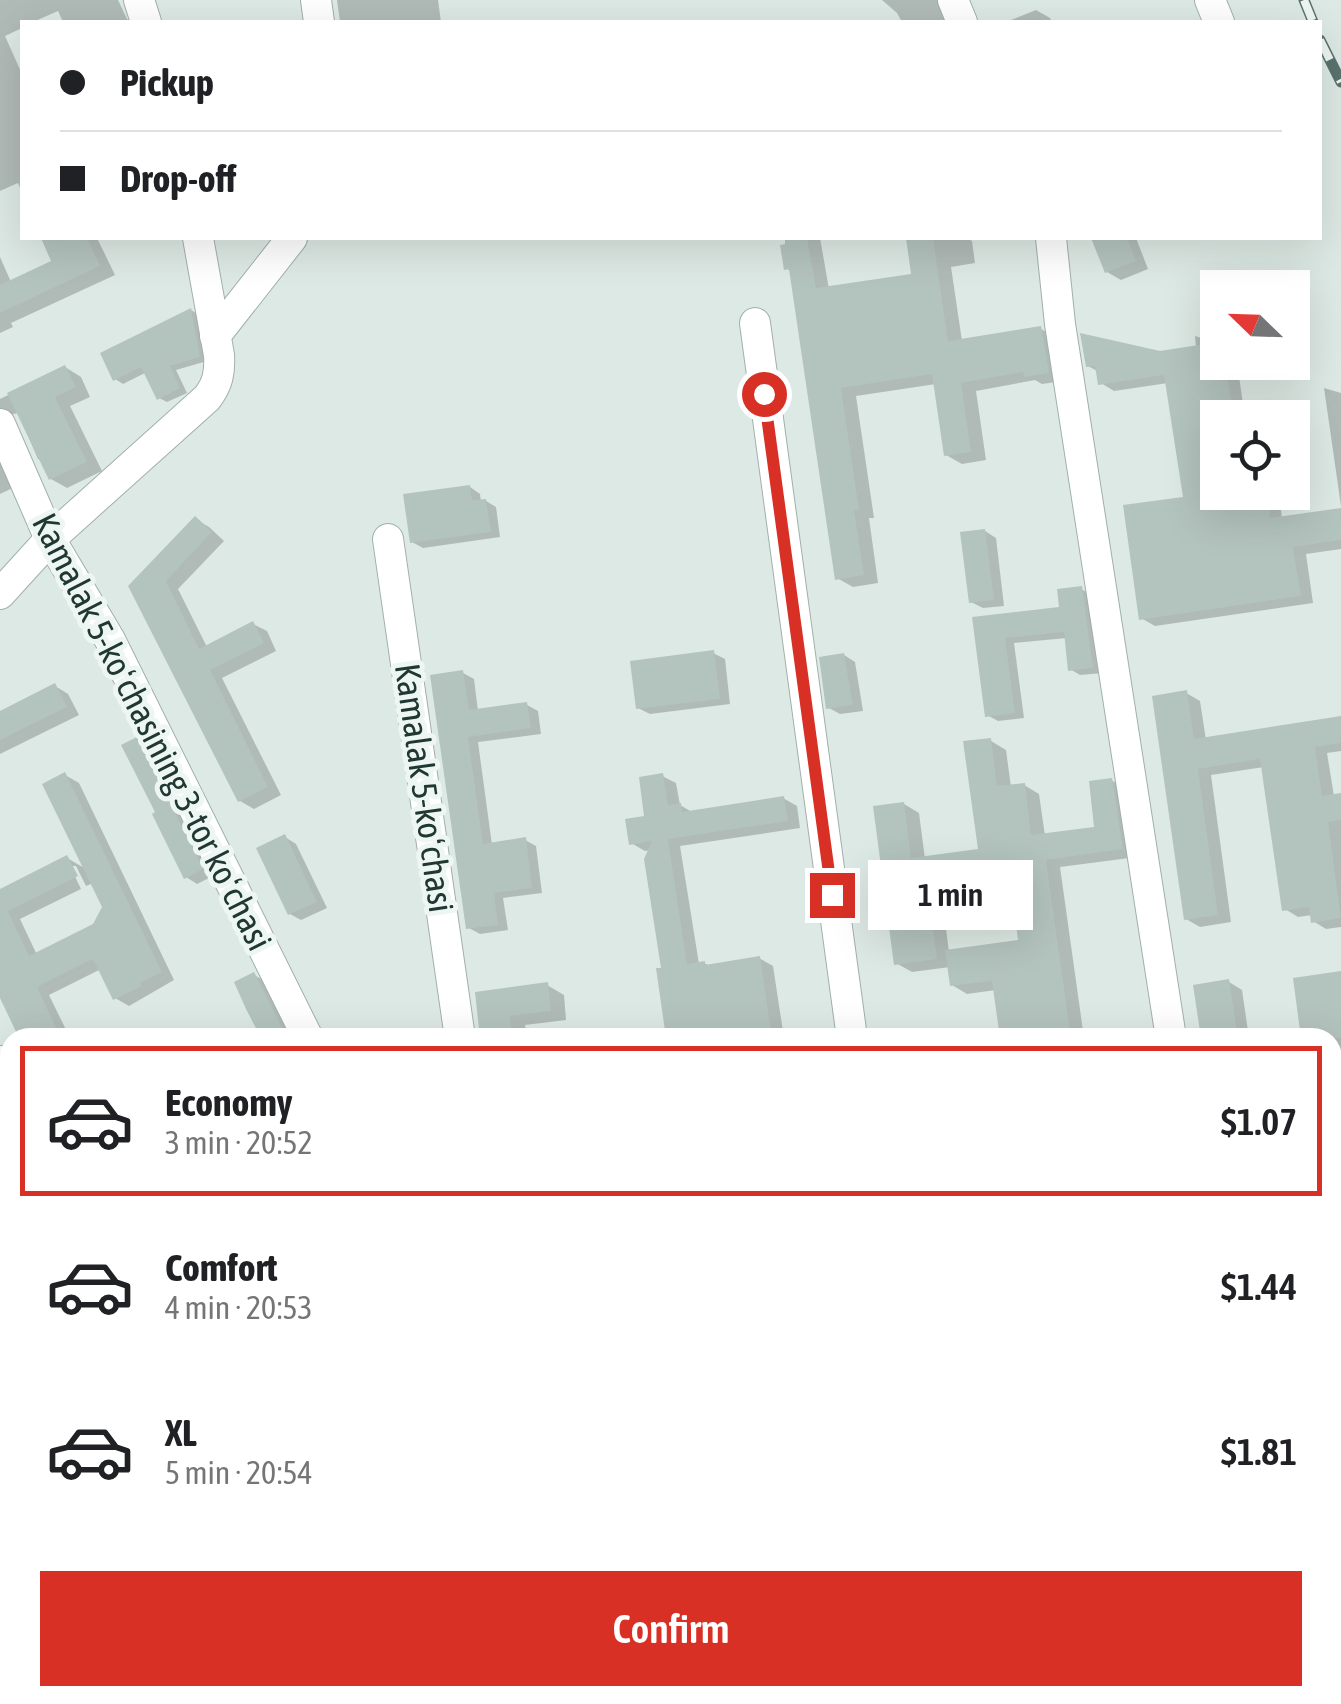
<!DOCTYPE html>
<meta charset="utf-8">
<style>
body{margin:0;font-family:"Asap Condensed",sans-serif;background:#f6f6f6;color:#202124;height:100vh;display:flex;flex-direction:column;font-size:38px;white-space:nowrap}
*{box-sizing:border-box;margin:0}
p{font-size:32px;color:#757577}
.icon{flex:none;width:55px;height:55px;fill:none;stroke:currentColor;stroke-width:2;stroke-linecap:round;stroke-linejoin:round}
.map{position:relative;flex:1;overflow:hidden}
.sheet{position:absolute;left:0px;top:1028px;width:1342px;height:678px;display:flex;flex-direction:column;background:#fff;border-radius:30px 30px 0 0;box-shadow:0 10px 40px #0002}
.sheet>*{flex:none}
.top-card{position:absolute;left:20px;top:20px;width:1302px;height:220px;border-radius:0px;box-shadow:0 10px 40px #0002;display:grid;align-content:center;height:220px;padding:0 40px;background:#fff}
.needle{width:65px;rotate:293deg}
.buttons{position:absolute;left:1200px;top:270px;display:grid;gap:20px}
.buttons a{display:grid;place-items:center;width:110px;height:110px;border-radius:0px;background:#fff;box-shadow:0 10px 40px #0002;font-size:50px}
.end{position:absolute;width:45px;height:45px;margin:-22px;border:12px solid #d93025;background:#fff;box-shadow:0 0 0 5px #fff}
.from{border-radius:50%}
.bubble{position:absolute;height:70px;border-radius:0px;background:#fff;box-shadow:0 10px 40px #0002;font-size:32px;font-weight:600;line-height:70px;text-align:center}
.top-card b{display:flex;align-items:center;gap:35px;height:95px;font-size:38px}
.top-card b+b{border-top:2px solid #e0e0e0}
.top-card i{width:25px;height:25px;background:#202124}
ul{padding:18px 0 0;list-style:none}
li{display:flex;align-items:center;gap:30px;height:150px;margin:0 20px 15px;padding:0 20px;border:5px solid transparent;border-radius:0px}
li div{flex:1}
li b{display:block;font-size:38px}
li em{font-style:normal;font-weight:600}
li.active{border-color:#d93025}
li>.icon{width:90px;height:90px;stroke-width:1.5}
.button{display:flex;gap:20px;margin-top:auto;padding:20px 40px}
.button a{flex:1;height:115px;border-radius:0px;background:#d93025;color:#fff;font-size:40px;font-weight:600;line-height:115px;text-align:center}
.map>svg:first-child{display:block}
.shadow{fill:#0003;fill-rule:evenodd}
.building{fill:#b3c3bd}
.lines{fill:none;stroke-linecap:round;stroke-linejoin:round}
.minor-casing{stroke:#a1b0ab;stroke-width:32}
.minor{stroke:#fff;stroke-width:30}
.rail-casing{stroke:#5a736e;stroke-width:11}
.rail{stroke:#edf6f2;stroke-width:8;stroke-dasharray:22;stroke-linecap:butt}
.route{stroke:#d93025;stroke-width:12}
.labels{text-anchor:middle;stroke-width:10;stroke-linejoin:round;paint-order:stroke}
.street-label{font-size:35px;fill:#203732;stroke:#edf6f2}
</style>
<div class="map">
<svg width="1341" height="1704" viewBox="0 0 1341 1704">
<rect width="100%" height="100%" fill="#dde9e4"/>
<g class="shadow">
<polygon points="0,0 118,0 127,19 132,22 63,22 58,11 33,22 22,22 22,28 5,36 22,74 22,192 18,183 0,191"/>
<polygon points="337,0 438,0 441,22 340,22"/>
<polygon points="882,0 941,0 950,22 902,22 897,13"/>
<polygon points="1036,10 1050,18 1052,22 1006,22"/>
<polygon points="56,238 97,238 115,275 11,323 13,327 0,333 0,257 11,282 65,257"/>
<polygon points="785,238 820,238 829,289 914,276 909,238 966,238 972,241 975,263 951,267 962,341 1041,329 1057,338 1063,381 1042,384 1035,380 976,391 986,460 962,464 946,455 936,384 856,396 874,518 869,518 878,583 853,587 837,578 792,272 786,268"/>
<polygon points="1094,238 1136,238 1148,269 1121,280 1107,272"/>
<polygon points="191,310 199,315 207,361 176,370 187,393 167,402 159,398 145,373 123,384 115,379"/>
<polygon points="1195,336 1218,343 1218,362 1237,362 1245,418 1218,418 1218,492 1279,492 1282,519 1341,511 1341,549 1306,554 1313,603 1155,626 1141,618 1185,499 1168,383 1114,391 1101,383 1099,372 1088,366 1196,348"/>
<polygon points="65,367 81,377 90,397 70,406 102,471 67,488 51,479 43,462 38,459 18,413 9,415 0,425 0,399"/>
<polygon points="1324,388 1341,393 1341,506"/>
<polygon points="0,446 17,486 0,494"/>
<polygon points="470,487 480,494 481,502 486,501 496,507 500,537 423,548 412,542"/>
<polygon points="195,519 209,527 224,541 178,589 207,647 253,624 267,631 276,651 222,678 281,795 254,809 240,801 131,586"/>
<polygon points="985,531 996,538 1004,606 983,608 971,602"/>
<polygon points="1081,589 1092,595 1103,673 1080,675 1070,669 1067,638 1014,643 1024,718 998,721 987,715 975,619 1062,609"/>
<polygon points="713,653 725,659 730,704 650,714 638,708"/>
<polygon points="844,655 855,662 863,711 840,714 829,708"/>
<polygon points="463,673 474,679 478,711 527,705 538,711 541,734 478,742 492,845 525,840 536,846 542,893 503,898 508,930 480,934 469,928"/>
<polygon points="55,686 68,694 79,715 0,754 0,714"/>
<polygon points="1186,693 1200,701 1206,740 1341,719 1341,751 1327,753 1334,796 1341,795 1341,927 1326,929 1313,921 1312,915 1298,917 1285,909 1264,767 1211,775 1231,922 1200,927 1186,919"/>
<polygon points="137,740 148,746 213,876 197,884 186,877 158,813"/>
<path d="M991 741 1006 750 1011 787 1024 785 1039 794 1045 836 1097 829 1111 780 1126 789 1137 857 1060 867 1084 1038H1003L996 990 967 994 952 985 950 967 912 972 896 963 904 804 919 813 925 859 980 851ZM1012 880 1021 942 949 952 941 890Z"/>
<path d="M65 775 79 783 174 980 129 1006 115 998 101 969 49 995 70 1038H22L0 991V891L67 858 86 869ZM70 866H76L86 886 93 883 105 907 95 926 37 955 20 919 81 889Z"/>
<polygon points="662,776 676,783 680,805 692,812 783,798 797,806 800,828 680,846 699,964 704,963 710,966 759,958 773,966 784,1038 669,1038 651,850 645,851 631,843 647,818"/>
<polygon points="285,837 296,844 327,908 301,920 290,914"/>
<polygon points="1341,973 1341,1070 1339,1057 1332,1058 1332,1038"/>
<polygon points="254,975 263,980 292,1038 264,1038"/>
<polygon points="1229,982 1242,990 1249,1038 1204,1038"/>
<polygon points="547,985 564,995 566,1020 525,1025 527,1038 483,1038"/>
<polygon points="0,1096 10,1117 10,1205 0,1184"/>
<polygon points="1341,1098 1341,1135 1332,1136 1332,1100"/>
<polygon points="1341,1238 1341,1319 1336,1316 1332,1293 1332,1239"/>
<polygon points="0,1310 10,1331 10,1509 0,1519 0,1453 2,1452 0,1447"/>
<polygon points="1341,1447 1341,1481 1332,1483 1332,1449"/>
<polygon points="10,1534 10,1695 179,1695 160,1704 0,1704 0,1538"/>
<polygon points="1341,1563 1341,1596 1332,1597 1332,1565"/>
<polygon points="1332,1655 1336,1657 1341,1704 1300,1704 1298,1695 1332,1695"/>
<polygon points="308,1695 349,1695 349,1704 309,1704"/>
<polygon points="769,1695 814,1695 815,1704 770,1704"/>
<polygon points="1036,1695 1253,1695 1253,1698 1206,1704 993,1704 993,1702"/>
</g>
<g class="building">
<polygon points="41,238 87,238 100,266 0,313 0,285 51,261"/>
<polygon points="785,238 807,238 816,288 911,274 906,238 933,238 948,341 1041,326 1049,373 1024,377 1023,372 961,383 971,452 944,456 932,374 841,388 859,510 854,510 864,575 835,580 789,269 784,270 780,245 786,244"/>
<polygon points="1091,238 1127,238 1136,261 1105,273"/>
<polygon points="191,308 200,357 170,366 180,388 157,400 141,367 113,381 100,353"/>
<polygon points="1080,333 1160,351 1218,342 1218,362 1225,362 1234,418 1218,418 1218,492 1267,492 1270,518 1341,508 1341,540 1293,547 1301,596 1139,620 1123,505 1183,497 1164,375 1098,385 1095,366 1086,367"/>
<polygon points="65,365 76,387 55,397 87,462 49,480 7,393"/>
<polygon points="470,485 472,500 486,499 491,532 410,543 403,494"/>
<polygon points="195,516 212,532 166,581 199,649 253,621 264,643 210,670 268,787 238,802 128,586"/>
<polygon points="985,529 994,600 969,603 960,532"/>
<polygon points="1082,586 1093,668 1068,671 1064,632 1005,638 1015,713 985,717 972,617 1059,607 1057,589"/>
<polygon points="714,650 720,699 636,709 630,661"/>
<polygon points="844,653 853,705 826,709 819,657"/>
<polygon points="463,670 469,710 527,702 531,728 468,737 483,844 526,837 532,888 494,893 498,925 466,929 430,675"/>
<polygon points="55,683 67,707 0,740 0,711"/>
<polygon points="1187,690 1194,739 1341,716 1341,743 1315,747 1322,796 1341,793 1341,820 1328,822 1341,918 1311,923 1309,907 1282,911 1260,759 1198,769 1218,915 1184,920 1152,696"/>
<polygon points="137,737 203,869 184,879 152,814 155,812 121,745"/>
<polygon points="991,738 997,786 1025,783 1031,835 1094,827 1089,781 1112,778 1123,849 1046,860 1071,1038 1000,1038 992,981 950,986 945,950 1018,940 1009,871 927,882 937,959 894,965 873,806 904,802 911,858 978,849 963,741"/>
<polygon points="65,772 162,972 140,983 142,986 113,1000 93,959 37,987 61,1038 19,1038 0,998 0,889 67,855 78,876 8,911 29,956 93,924 102,907 42,784"/>
<polygon points="663,773 668,805 681,803 682,812 784,796 788,821 668,839 687,964 705,961 705,965 760,956 772,1038 666,1038 656,968 661,968 644,859 652,841 629,845 625,819 644,816 639,777"/>
<polygon points="285,834 317,902 288,915 256,848"/>
<polygon points="1341,971 1341,1038 1301,1038 1293,978"/>
<polygon points="254,972 287,1038 261,1038 246,1009 234,982"/>
<polygon points="1229,979 1238,1038 1201,1038 1193,985"/>
<polygon points="548,982 551,1011 510,1016 512,1038 480,1038 475,992"/>
</g>
<g class="lines">
<g class="minor-casing">
<g id="minor">
<polyline points="139,0 146,22"/>
<polyline points="316,0 319,22"/>
<polyline points="953,0 962,22"/>
<polyline points="1210,0 1219,22"/>
<polyline points="1051,238 1060,324 1171,1038"/>
<polyline points="755,323 852,1038"/>
<polyline points="215,336 292,238"/>
<polyline points="0,424 50,539 110,640 308,1038"/>
<polyline points="388,539 460,1038"/>
<path d="M0 594 50 539 207 398C218 384 220 372 219 355L198 238"/>
<polyline points="0,1061 10,1082"/>
<polyline points="0,1517 10,1512"/>
<polyline points="1332,1623 1341,1622"/>
<polyline points="432,1695 432,1704"/>
<polyline points="1270,1695 1271,1704"/>
<polyline points="196,1704 215,1695"/>
<polyline points="951,1704 952,1695"/>
</g>
</g>
<use href="#minor" class="minor"/>
<g class="rail-casing">
<g id="rail">
<polyline points="1304,0 1313,22"/>
<polyline points="1320,40 1341,82"/>
</g>
</g>
<use href="#rail" class="rail"/>
</g>
<g class="lines">
<polyline class="route" points="764,394 832,895"/>
</g>
<g class="labels">
<g class="street-label">
<text transform="translate(152 732) rotate(63)" y="12">Kamalak 5-koʻchasining 3-tor koʻchasi</text>
<text transform="translate(424 788) rotate(82)" y="12">Kamalak 5-koʻchasi</text>
</g>
</g>
</svg>
<div class="buttons">
<a><svg class="needle" viewBox="-14 -14 28 28"><path d="M0-13l5 13h-10z" fill="#e53935"/><path d="M0 13l5-13h-10z" fill="#757577"/></svg></a>
<a><svg class="icon" aria-label="locate" viewBox="0 0 24 24"><circle cx="12" cy="12" r="6"/><path d="M12 2v4M12 18v4M2 12h4M18 12h4"/></svg></a>
</div>
<i class="end from" style="left:764px;top:394px"></i>
<i class="end" style="left:832px;top:895px"></i>
<div class="bubble" style="left:868px;top:860px;width:165px">1 min</div>
<div class="top-card">
<b><i class="from"></i>Pickup</b>
<b><i></i>Drop-off</b>
</div>
<section class="sheet">
<ul>
<li class="active"><svg class="icon" aria-label="car" viewBox="0 0 24 24"><path d="M5 17H2v-5l4-1 3-4h7l3 4 3 1v5h-3M9 17h6M6 11h13"/><circle cx="7" cy="17" r="2"/><circle cx="17" cy="17" r="2"/></svg><div><b>Economy</b><p>3 min · 20:52</p></div><em>$1.07</em></li>
<li><svg class="icon" aria-label="car" viewBox="0 0 24 24"><path d="M5 17H2v-5l4-1 3-4h7l3 4 3 1v5h-3M9 17h6M6 11h13"/><circle cx="7" cy="17" r="2"/><circle cx="17" cy="17" r="2"/></svg><div><b>Comfort</b><p>4 min · 20:53</p></div><em>$1.44</em></li>
<li><svg class="icon" aria-label="car" viewBox="0 0 24 24"><path d="M5 17H2v-5l4-1 3-4h7l3 4 3 1v5h-3M9 17h6M6 11h13"/><circle cx="7" cy="17" r="2"/><circle cx="17" cy="17" r="2"/></svg><div><b>XL</b><p>5 min · 20:54</p></div><em>$1.81</em></li>
</ul>
<div class="button"><a>Confirm</a></div>
</section>
</div>
